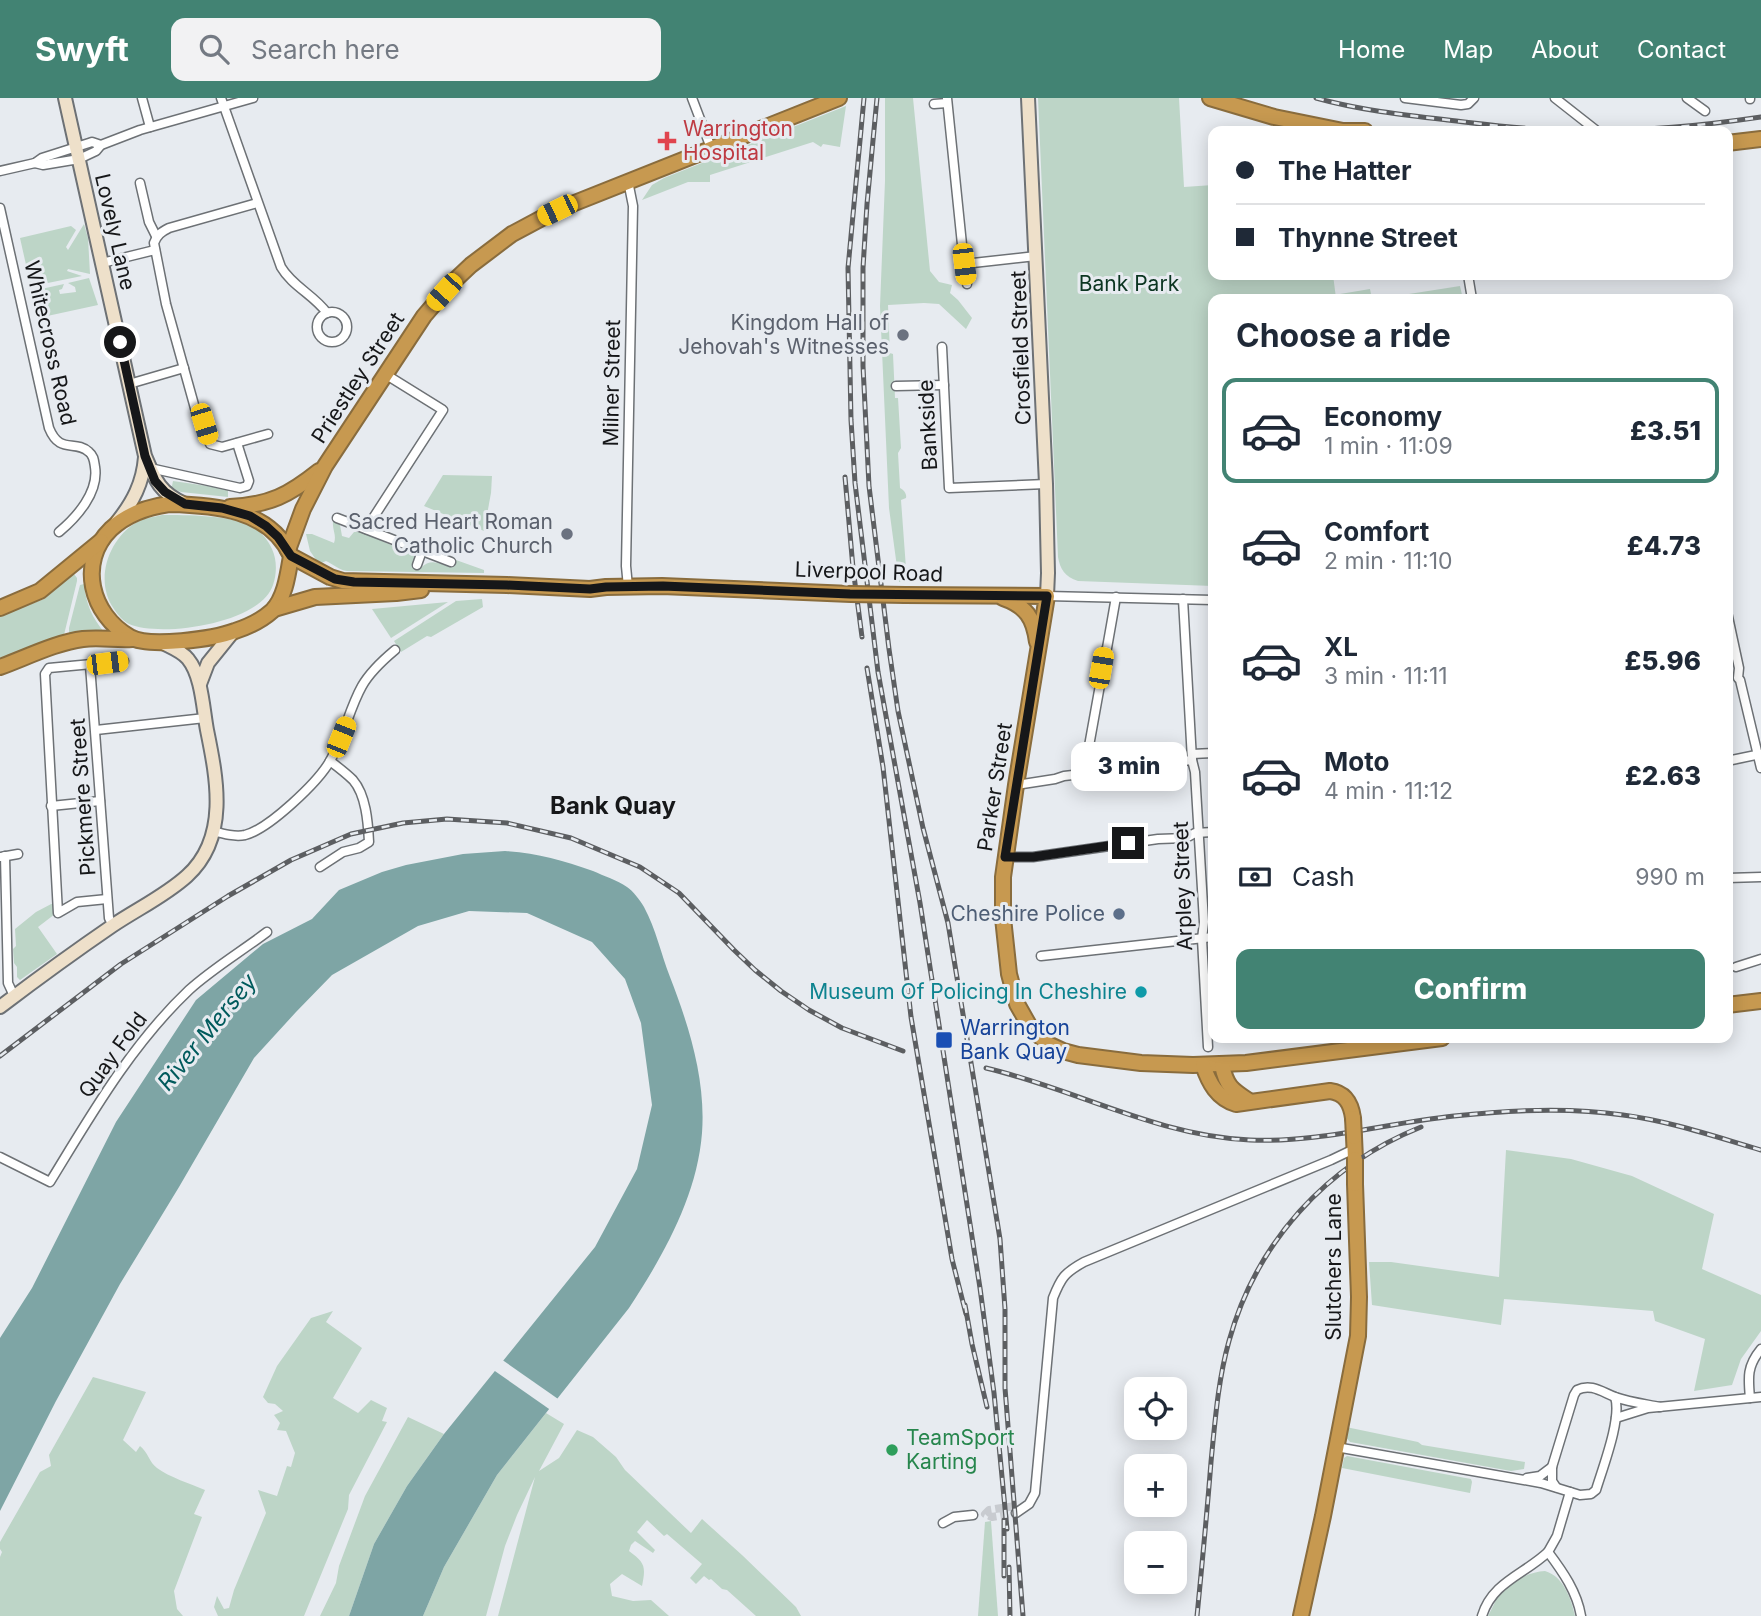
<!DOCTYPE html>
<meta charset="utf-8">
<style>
body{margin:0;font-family:Inter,sans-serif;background:#f2f2f3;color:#1f2937;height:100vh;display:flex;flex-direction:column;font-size:26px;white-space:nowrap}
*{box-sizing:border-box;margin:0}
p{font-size:23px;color:#747a83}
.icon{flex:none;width:38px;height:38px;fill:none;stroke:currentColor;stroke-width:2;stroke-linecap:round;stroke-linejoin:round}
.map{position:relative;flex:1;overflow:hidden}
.sheet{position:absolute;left:1208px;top:196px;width:525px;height:749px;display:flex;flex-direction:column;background:#fff;border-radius:14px;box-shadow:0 4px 18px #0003}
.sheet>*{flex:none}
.banner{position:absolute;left:1208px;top:28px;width:525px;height:154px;border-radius:14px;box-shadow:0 4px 18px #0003;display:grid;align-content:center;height:154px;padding:0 28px;background:#fff}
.buttons{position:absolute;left:1124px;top:1279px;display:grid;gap:14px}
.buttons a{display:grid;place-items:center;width:63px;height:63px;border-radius:14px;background:#fff;box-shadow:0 4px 18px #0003;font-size:35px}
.end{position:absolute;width:32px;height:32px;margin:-16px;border:9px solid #161719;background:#fff;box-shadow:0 0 0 4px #fff}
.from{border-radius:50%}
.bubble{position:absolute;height:49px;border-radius:14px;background:#fff;box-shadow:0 4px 18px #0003;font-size:23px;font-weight:800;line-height:49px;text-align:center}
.car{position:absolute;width:21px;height:42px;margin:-21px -10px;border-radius:9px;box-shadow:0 0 5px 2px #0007;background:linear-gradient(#f5c518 24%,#345 0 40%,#f5c518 0 76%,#345 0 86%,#f5c518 0)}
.banner b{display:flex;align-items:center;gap:24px;height:66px;font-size:26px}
.banner b+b{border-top:2px solid #e0e1e3}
.banner i{width:18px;height:18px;background:#1f2937}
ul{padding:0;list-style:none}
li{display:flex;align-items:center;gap:21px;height:105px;margin:0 14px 10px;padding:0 14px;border:4px solid transparent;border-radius:14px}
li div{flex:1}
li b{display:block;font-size:26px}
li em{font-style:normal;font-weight:800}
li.selected{border-color:#428373}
li>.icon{width:63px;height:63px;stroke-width:1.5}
h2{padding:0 28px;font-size:32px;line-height:84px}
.pay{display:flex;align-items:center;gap:18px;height:77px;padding:0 28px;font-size:26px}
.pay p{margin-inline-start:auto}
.primary-button{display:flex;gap:14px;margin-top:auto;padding:14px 28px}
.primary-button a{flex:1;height:80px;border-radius:14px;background:#428373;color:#fff;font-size:28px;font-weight:800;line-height:80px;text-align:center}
header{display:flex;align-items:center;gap:42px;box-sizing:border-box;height:98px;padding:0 35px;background:#428373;color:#fff}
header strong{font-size:33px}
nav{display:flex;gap:38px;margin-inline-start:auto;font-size:24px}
.search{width:490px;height:63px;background:#f2f2f3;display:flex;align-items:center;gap:18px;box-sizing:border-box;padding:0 24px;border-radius:14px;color:#747a83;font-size:26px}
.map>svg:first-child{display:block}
.green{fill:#bdd5c7}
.water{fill:#7ea5a5}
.pier{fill:#e7ebf0}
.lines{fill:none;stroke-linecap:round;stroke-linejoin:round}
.street-tunnel{stroke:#c8cbd0;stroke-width:8;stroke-dasharray:8 4;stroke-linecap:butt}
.street-casing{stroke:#6d7175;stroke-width:11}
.secondary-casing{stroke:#6d7175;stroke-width:16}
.highway-casing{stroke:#896c3d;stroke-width:18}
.street{stroke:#fff;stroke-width:8}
.secondary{stroke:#eee0ca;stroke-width:12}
.highway{stroke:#c79950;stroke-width:14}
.rail-casing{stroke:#5c5e61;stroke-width:5}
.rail{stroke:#e7ebf0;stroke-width:2.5;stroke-dasharray:8;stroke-linecap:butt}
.highway-bridge-casing{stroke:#896c3d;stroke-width:18;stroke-linecap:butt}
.highway-bridge{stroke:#c79950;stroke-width:14}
.route{stroke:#161719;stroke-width:9}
.health-dot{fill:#e0444e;stroke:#e7ebf0;stroke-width:2.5}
.worship-dot{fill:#6b7280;stroke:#e7ebf0;stroke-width:2.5}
.service-dot{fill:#5c6f8a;stroke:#e7ebf0;stroke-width:2.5}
.culture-dot{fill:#0f9aa8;stroke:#e7ebf0;stroke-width:2.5}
.transit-dot{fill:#1a4fb4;stroke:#e7ebf0;stroke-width:2.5}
.leisure-dot{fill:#2e9e5b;stroke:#e7ebf0;stroke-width:2.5}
.labels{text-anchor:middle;stroke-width:6;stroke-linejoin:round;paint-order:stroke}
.health-label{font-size:21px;fill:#be3a42;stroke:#e7ebf0;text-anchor:start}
.street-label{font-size:21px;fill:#161719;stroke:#e7ebf0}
.park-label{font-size:21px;fill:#0b3521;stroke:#e7ebf0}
.worship-label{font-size:21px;fill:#5b616d;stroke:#e7ebf0;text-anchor:end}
.service-label{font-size:21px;fill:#4e5e75;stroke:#e7ebf0;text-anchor:end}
.culture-label{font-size:21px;fill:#0d838f;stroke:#e7ebf0;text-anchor:end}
.transit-label{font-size:21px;fill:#164399;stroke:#e7ebf0;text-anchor:start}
.leisure-label{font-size:21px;fill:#27864d;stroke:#e7ebf0;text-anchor:start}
.water-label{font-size:23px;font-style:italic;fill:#005a5c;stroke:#e7ebf0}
.quarter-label{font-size:24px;font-weight:bold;fill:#161719;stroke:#e7ebf0}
</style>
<header>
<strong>Swyft</strong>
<div class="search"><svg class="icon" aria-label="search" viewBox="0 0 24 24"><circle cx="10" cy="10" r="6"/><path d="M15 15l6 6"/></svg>Search here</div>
<nav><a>Home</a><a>Map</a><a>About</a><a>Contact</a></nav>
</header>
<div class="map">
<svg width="1761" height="1518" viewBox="0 0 1761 1518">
<rect width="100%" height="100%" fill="#e7ebf0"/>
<g class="green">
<path d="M885 0H913L930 173 939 184 952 187 950 195 958 202 972 220 966 231 939 206 924 205 888 207 890 255 893 256 895 300H898L901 350 898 355 900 390C904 392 907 396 906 400L901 402 907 484H899L889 410 880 208 885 83Z"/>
<path d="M1038 0H1179L1184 89 1213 87V177H1333L1336 200 1338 201 1341 200 1340 196 1370 191 1372 201H1213V488L1078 483C1065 479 1060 471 1058 459Z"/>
<polygon points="846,8 840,49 823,46 821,49 813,44 710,77 710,84 688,84 642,102 652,87 664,80"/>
<polygon points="84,126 88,140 90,176 68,171 67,173 82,178 38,187 46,178 44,177 31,189 20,140 71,128 76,132 66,149 68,152"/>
<polygon points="89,180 98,207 38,220 32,193 64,186 62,191 59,192 60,196 76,194 75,189 68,185"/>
<polygon points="1460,188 1463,201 1377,201"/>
<polygon points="443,377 492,378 491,395 484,433 424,408"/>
<polygon points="173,383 228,391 228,399 181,394 166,388 172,388"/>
<path d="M162 417C186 417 231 417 251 428 261 433 268 442 272 451 277 462 277 475 273 487 261 525 162 540 129 526 123 523 118 517 114 511 94 483 108 441 137 424 145 420 154 419 162 417Z"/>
<path d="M333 423 340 427 342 438 349 440 354 434H361L414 457 415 461 413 467 421 470C430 460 439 465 450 469L453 463 456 462 484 472V475L347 473C339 472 333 466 326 463L319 466 310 453 306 436H312L334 445C337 438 332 431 333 423Z"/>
<polygon points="74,476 77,480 77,483 63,541 0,563 0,518 44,501"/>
<path d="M84 486C86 506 92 520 105 535L69 539V530L80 487Z"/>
<polygon points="482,501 483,509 431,539 427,538 401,554 394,543 456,503"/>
<polygon points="448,504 391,540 372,511"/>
<polygon points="55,804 55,816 38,829 57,856 20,882 17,879 17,869 14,865 13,851 16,848 15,831 36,814"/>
<polygon points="1506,1052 1571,1061 1632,1078 1714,1116 1702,1171 1761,1197 1761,1233 1741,1261 1732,1287 1694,1293 1705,1241 1655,1223 1653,1213 1504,1201 1501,1227 1372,1207 1369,1164 1391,1164 1499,1179"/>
<polygon points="333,1213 326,1224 362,1250 333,1300 358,1315 371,1302 387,1310 382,1323 387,1324 349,1397 348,1411 304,1518 218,1518 214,1509 217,1498 224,1511 229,1510 234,1492 266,1415 258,1392 277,1398 287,1368 291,1369 295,1355 286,1333 277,1332 280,1325 274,1317 283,1313 275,1306 268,1305 263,1299 277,1268 311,1220"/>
<path d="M93 1279 146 1294 123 1342 136 1354 140 1348C148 1354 149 1364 157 1370 169 1379 191 1386 205 1392L194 1416 202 1419 174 1493 177 1511 183 1518H0V1459L2 1454 0 1451V1444L40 1374 51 1368 49 1357Z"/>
<path d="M546 1315 564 1326 539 1373 559 1360 577 1332 593 1339 616 1359 625 1372 691 1435 702 1421 742 1457 796 1509 801 1518H756L727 1492 722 1491 711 1481 709 1482 704 1478 696 1486 690 1480 702 1466 667 1436 664 1438 647 1422 637 1434 655 1452 653 1455 635 1443 631 1447 629 1453C645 1465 646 1468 642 1488L622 1476 610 1486 612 1498 633 1503 651 1502 669 1518H498L535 1379 517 1417 505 1448 486 1518H423L444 1469 497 1377Z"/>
<polygon points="408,1319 444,1336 407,1388 374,1446 349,1518 320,1518 336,1485 339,1468 365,1398"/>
<polygon points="1346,1329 1418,1344 1422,1347 1525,1364 1524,1371 1511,1373 1350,1344 1344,1337"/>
<polygon points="1347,1358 1471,1381 1472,1384 1470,1395 1342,1370 1344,1360"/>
<polygon points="991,1423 998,1518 978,1518 985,1424"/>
<path d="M1545 1473C1563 1478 1571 1500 1575 1518H1488C1492 1511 1495 1503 1499 1497 1510 1484 1528 1474 1545 1473Z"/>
</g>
<path class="water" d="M505 753C537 755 562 762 593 773 604 778 617 782 627 789 633 793 640 802 644 809 656 831 661 856 670 879 689 928 706 982 702 1035 697 1099 663 1158 629 1210L497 1377 444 1469 423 1518H349L374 1446 407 1388 444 1336 595 1149 637 1071 652 1007 641 925 625 881 592 844 527 815 469 813 418 828 332 877 296 914 254 960 179 1089 120 1186 56 1303 0 1413V1240L32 1190 116 1024 196 902 263 846 312 821 339 792 382 774 406 767 463 756Z"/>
<polygon class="pier" points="501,1261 561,1303 552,1313 492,1271"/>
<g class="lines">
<polyline class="street-tunnel" points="1015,1408 989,1412 985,1416 992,1419 1016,1415"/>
<g class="street-casing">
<g id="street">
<polyline points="142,0 150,29"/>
<path d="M221 0 281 169C292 188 314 197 327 215"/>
<polyline points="692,0 711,50"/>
<polyline points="947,0 964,166 1036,158"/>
<polyline points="1405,0 1461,7 1468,6 1474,0"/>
<polyline points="1555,0 1597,33"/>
<polyline points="1687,0 1705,13"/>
<polyline points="1750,0 1750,1"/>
<polyline points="934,6 947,5"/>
<polyline points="35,65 43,67 79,61 96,53 101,47 140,32 253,0"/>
<polyline points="0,73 35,65 42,60 89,45 92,44 101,47"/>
<polyline points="140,85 149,124 156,138"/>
<path d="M257 105 169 130C161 134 157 137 154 145L166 206 198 321 204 326 210 346 222 349 268 336"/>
<path d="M0 110 49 330C60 357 75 341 89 354 94 358 94 363 95 369 99 394 77 419 59 434"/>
<polyline points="102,165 155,152"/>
<polyline points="964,166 967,186"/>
<polyline points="1468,177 1472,201"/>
<circle cx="332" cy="229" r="15"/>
<polyline points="942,249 949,390 1046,386"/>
<polyline points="129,286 184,270"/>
<polyline points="896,288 944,287"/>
<polyline points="150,370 240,390 247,388 249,383 237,345"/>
<polyline points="337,420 451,464"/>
<polyline points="366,431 443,312 385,276"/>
<polyline points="417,467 422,453"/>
<polyline points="628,489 626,468 633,108 628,83"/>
<polyline points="1047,498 1213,502"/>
<polyline points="1183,501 1192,662 1195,674 1204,824 1202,841 1208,949"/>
<polyline points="1727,514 1739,570 1738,580 1740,582 1761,670"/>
<polyline points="90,567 109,820 113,828"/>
<polyline points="96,632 205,620"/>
<polyline points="1192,656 1213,655"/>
<polyline points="1727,663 1761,656"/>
<path d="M1083 675C1083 665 1084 657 1089 648L1102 576C1100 567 1102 557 1107 550L1116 499"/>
<polyline points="1016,687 1055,681 1064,678 1153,668 1157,666 1192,662"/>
<polyline points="51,708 100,703"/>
<path d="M213 733C224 736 235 739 245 737 269 731 318 684 330 663 344 639 349 611 362 588 370 574 383 562 395 552"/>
<polyline points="5,758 8,885 14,898"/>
<polyline points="1,759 18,756"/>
<polyline points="1005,759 1033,759 1158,741 1186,740 1195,735 1213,734"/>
<path d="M320 769 343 754 359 750 369 744C368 724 366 697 353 682 346 675 338 669 330 663"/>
<polyline points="1727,780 1761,779"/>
<polyline points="107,801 77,804 58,815 45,576 49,570 124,563"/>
<polyline points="1041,858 1213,839"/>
<polyline points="1736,869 1761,861"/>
<path d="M0 1059 50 1084C91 1017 131 947 189 892 212 871 242 853 267 834"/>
<path d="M1750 1300C1748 1279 1747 1268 1761 1251"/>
<polyline points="1616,1320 1648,1310 1761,1299"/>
<path d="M1336 1349 1541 1385 1580 1397 1591 1396 1596 1392C1603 1369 1622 1320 1615 1299"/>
<polyline points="1527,1380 1540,1378 1552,1369"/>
<path d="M1556 1389 1552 1383V1369L1574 1297 1577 1292C1591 1285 1602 1294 1615 1299 1629 1304 1645 1306 1660 1309"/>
<path d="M1570 1394 1557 1438 1548 1454C1563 1474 1577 1494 1581 1518"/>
<path d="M1016 1415 1029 1406 1035 1395 1053 1200C1061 1180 1064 1175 1084 1164L1331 1062 1354 1051"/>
<polyline points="943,1425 954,1419 973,1417"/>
<path d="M1482 1518C1492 1484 1525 1476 1548 1454"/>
</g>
</g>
<g class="secondary-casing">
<g id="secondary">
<path d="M65 0 145 358C155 382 160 395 185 406"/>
<polyline points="1028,0 1046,386 1048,475 1047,498"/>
<path d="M117 424C133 404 143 385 145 359"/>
<polyline points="200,586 208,565 233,534"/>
<path d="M0 909C37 881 74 854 112 828 137 811 165 798 187 778 229 740 217 681 207 632 203 611 202 578 188 561 182 553 170 549 161 544"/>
</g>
</g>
<g class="highway-casing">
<g id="highway">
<polyline points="1210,0 1274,19 1343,33 1365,33"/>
<polyline points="1727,45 1761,41"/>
<path d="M169 406C214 407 270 411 291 458 288 476 285 500 272 513 262 522 247 529 235 533 214 541 149 550 130 539 91 517 77 464 111 431 127 416 148 409 169 406Z"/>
<path d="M230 409C270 407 289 397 319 373"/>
<polyline points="288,452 303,411 325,368 424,218 454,183 471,167 512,136 557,112 839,0"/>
<polyline points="291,458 330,479 343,483 507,487 590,491 606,489 662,488 851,496"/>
<polyline points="905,497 1047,498 1016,687 1003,779 1003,820 1009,876 1017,906 1030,929 1048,946 1063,953 1078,957 1141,965 1193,967 1246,965 1442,940"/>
<path d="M1003 500C1026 508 1034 520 1037 544"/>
<polyline points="0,510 40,493 101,443"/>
<polyline points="274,511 315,499 396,495 421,492"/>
<path d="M0 569C25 560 57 544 83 541 99 539 116 542 132 541"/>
<polyline points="1727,907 1761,903"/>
<path d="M1203 967C1209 985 1217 1000 1236 1006L1330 993C1345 995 1351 1005 1353 1020"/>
<path d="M1222 967C1226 988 1232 992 1249 1003"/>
<polyline points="1354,1039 1355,1061"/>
<polyline points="1301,1518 1323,1418 1358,1238 1359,1199 1355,1086"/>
</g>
</g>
<use href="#street" class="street"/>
<use href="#secondary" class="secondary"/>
<use href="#highway" class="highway"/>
<g class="rail-casing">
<g id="rail">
<polyline points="864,0 848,170 851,322 855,385 878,574 920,805 980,1190 994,1295 1007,1431"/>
<polyline points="877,0 867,106 863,170 863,268 869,388 889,551 898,613 923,730 948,825 1000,1141 1005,1211 1005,1290 1023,1518"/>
<path d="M1316 0C1359 12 1404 17 1448 22 1483 26 1518 31 1554 32 1621 35 1694 29 1761 19"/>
<polyline points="845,379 853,470 862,539"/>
<polyline points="867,570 883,669 911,919 952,1161 966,1216"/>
<polyline points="0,958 121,866 228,798 291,762 351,736 403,725 447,721 507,725 571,740 640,769 679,795 734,852 755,872 781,893 809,912 842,930 903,953"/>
<path d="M986 970C1075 991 1157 1038 1250 1042 1319 1045 1386 1025 1454 1018 1509 1012 1568 1009 1623 1017 1670 1023 1716 1039 1761 1052"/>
<polyline points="965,1207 972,1246 987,1309"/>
<polyline points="1004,1422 1004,1478"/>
<polyline points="1009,1469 1010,1518"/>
<path d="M1197 1518C1202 1467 1207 1415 1211 1364 1215 1324 1218 1282 1229 1243 1256 1145 1326 1067 1421 1029"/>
</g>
</g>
<use href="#rail" class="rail"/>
<g class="highway-bridge-casing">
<g id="highway-bridge">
<polyline points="851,496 905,497"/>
<polyline points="1353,1020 1354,1039"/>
<polyline points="1355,1061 1355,1086"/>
</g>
</g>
<use href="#highway-bridge" class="highway-bridge"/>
</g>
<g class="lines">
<polyline class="route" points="120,244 145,358 155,383 165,394 185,406 222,410 250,418 266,428 278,439 291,458 335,481 354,484 507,487 590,491 606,489 663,488 850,496 1047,498 1005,759 1033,759 1128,745"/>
</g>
<path class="health-dot" d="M663.5 32.5h7v7h7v7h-7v7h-7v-7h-7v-7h7z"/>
<g class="worship-dot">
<circle cx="903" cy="237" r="7"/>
<circle cx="567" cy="436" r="7"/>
</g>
<circle class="service-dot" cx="1119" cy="816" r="7"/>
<circle class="culture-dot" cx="1141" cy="894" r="7"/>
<rect class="transit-dot" x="935" y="933" width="18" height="18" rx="3.5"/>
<circle class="leisure-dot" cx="892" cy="1352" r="7"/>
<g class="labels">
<g class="health-label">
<text x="683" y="38">Warrington<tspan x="683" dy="24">Hospital</tspan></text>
</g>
<g class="street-label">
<text transform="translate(115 134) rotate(77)" y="7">Lovely Lane</text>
<text transform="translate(50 245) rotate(77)" y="7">Whitecross Road</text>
<text transform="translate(1021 250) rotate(-92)" y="7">Crosfield Street</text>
<text transform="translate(358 280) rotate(-57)" y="7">Priestley Street</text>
<text transform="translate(612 285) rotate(-89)" y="7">Milner Street</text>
<text transform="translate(928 327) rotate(-93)" y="7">Bankside</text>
<text transform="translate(869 474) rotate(2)" y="7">Liverpool Road</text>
<text transform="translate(995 689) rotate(-81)" y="7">Parker Street</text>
<text transform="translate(83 699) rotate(-94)" y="7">Pickmere Street</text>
<text transform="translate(1183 788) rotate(-92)" y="7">Arpley Street</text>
<text transform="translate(113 957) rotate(-54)" y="7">Quay Fold</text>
<text transform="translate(1334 1169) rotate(-90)" y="7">Slutchers Lane</text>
</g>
<g class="park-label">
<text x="1129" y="193">Bank Park</text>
</g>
<g class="worship-label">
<text x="889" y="232">Kingdom Hall of<tspan x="889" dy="24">Jehovah's Witnesses</tspan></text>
<text x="553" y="431">Sacred Heart Roman<tspan x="553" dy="24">Catholic Church</tspan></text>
</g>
<g class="service-label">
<text x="1105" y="823">Cheshire Police</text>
</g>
<g class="culture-label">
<text x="1127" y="901">Museum Of Policing In Cheshire</text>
</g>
<g class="transit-label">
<text x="960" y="937">Warrington<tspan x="960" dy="24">Bank Quay</tspan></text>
</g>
<g class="leisure-label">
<text x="906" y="1347">TeamSport<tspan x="906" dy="24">Karting</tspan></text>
</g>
<g class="water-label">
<text transform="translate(207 934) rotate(-51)" y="8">River Mersey</text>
</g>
<g class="quarter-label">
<text x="613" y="716">Bank Quay</text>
</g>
</g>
</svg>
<div class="buttons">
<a><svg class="icon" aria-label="locate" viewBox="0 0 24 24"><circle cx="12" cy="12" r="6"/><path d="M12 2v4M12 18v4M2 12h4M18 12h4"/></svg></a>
<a>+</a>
<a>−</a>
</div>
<i class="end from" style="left:120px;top:244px"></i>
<i class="end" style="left:1128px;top:745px"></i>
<div class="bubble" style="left:1071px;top:644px;width:116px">3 min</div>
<i class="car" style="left:557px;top:112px;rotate:244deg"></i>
<i class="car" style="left:964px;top:166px;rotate:173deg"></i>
<i class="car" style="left:444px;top:194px;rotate:222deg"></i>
<i class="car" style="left:204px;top:326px;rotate:163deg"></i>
<i class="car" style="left:107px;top:565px;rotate:83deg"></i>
<i class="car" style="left:1101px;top:570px;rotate:10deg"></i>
<i class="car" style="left:341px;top:639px;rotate:22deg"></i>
<div class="banner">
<b><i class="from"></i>The Hatter</b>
<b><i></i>Thynne Street</b>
</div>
<section class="sheet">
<h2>Choose a ride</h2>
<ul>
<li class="selected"><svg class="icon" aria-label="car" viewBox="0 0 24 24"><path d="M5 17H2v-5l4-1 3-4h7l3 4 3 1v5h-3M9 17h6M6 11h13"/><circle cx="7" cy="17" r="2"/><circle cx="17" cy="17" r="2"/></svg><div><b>Economy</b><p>1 min · 11:09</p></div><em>£3.51</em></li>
<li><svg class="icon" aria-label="car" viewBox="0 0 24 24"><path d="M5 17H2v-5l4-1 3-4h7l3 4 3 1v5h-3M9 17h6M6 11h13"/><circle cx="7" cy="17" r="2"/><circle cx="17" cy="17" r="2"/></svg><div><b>Comfort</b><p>2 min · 11:10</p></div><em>£4.73</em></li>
<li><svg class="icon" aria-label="car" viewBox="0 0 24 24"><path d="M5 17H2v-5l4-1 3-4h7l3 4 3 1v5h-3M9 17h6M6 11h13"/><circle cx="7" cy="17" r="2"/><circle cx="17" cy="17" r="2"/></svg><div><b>XL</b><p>3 min · 11:11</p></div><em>£5.96</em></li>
<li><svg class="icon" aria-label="car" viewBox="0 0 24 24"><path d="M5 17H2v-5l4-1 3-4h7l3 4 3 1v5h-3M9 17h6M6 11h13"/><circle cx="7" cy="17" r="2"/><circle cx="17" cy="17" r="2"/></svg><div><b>Moto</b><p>4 min · 11:12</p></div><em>£2.63</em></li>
</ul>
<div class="pay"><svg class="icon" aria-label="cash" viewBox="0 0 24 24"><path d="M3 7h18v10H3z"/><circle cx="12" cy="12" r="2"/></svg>Cash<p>990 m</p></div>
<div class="primary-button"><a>Confirm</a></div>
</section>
</div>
